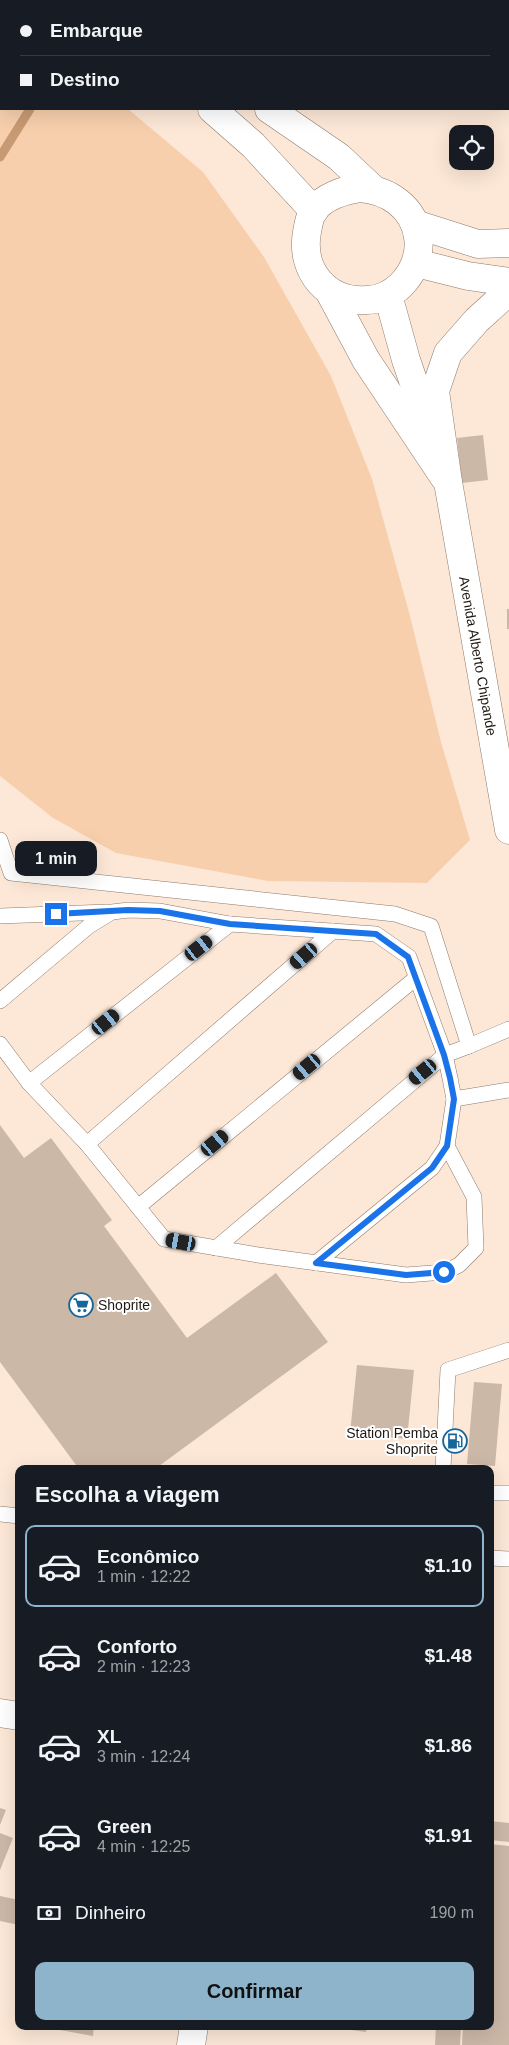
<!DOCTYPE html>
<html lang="pt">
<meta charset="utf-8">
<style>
body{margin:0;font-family:Arial,sans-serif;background:#20242c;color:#f1f3f6;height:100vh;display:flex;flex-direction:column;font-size:19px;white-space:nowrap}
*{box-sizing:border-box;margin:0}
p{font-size:16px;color:#9ea1a6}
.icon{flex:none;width:28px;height:28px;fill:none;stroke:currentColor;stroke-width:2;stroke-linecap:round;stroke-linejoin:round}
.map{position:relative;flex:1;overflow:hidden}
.panel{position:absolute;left:15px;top:1465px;width:479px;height:565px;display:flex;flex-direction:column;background:#171b24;border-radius:10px;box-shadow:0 5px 20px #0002}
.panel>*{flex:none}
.top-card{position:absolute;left:0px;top:0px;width:510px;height:110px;box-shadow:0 5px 20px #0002;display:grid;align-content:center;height:110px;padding:0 20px;background:#171b24}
.controls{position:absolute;left:449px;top:125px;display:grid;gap:10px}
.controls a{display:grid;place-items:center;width:45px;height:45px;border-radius:10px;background:#171b24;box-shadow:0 5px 20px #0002;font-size:25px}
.end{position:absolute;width:22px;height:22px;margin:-11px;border:6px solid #1a73e8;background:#fff;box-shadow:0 0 0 2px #fff}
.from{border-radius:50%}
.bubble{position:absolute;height:35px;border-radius:10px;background:#171b24;box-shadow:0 5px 20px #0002;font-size:16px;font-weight:600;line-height:35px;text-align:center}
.car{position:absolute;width:15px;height:30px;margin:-15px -8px;border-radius:6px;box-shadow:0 0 4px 1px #0007;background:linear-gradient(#222 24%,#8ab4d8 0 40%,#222 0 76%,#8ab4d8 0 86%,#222 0)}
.top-card b{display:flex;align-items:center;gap:18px;height:48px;font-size:19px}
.top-card b+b{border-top:1px solid #363941}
.top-card i{width:12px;height:12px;background:#f1f3f6}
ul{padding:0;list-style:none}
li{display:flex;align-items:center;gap:15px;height:82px;margin:0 10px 8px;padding:0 10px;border:2px solid transparent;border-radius:10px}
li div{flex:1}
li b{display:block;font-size:19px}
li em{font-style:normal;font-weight:600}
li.active{border-color:#8eb4cc}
li>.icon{width:45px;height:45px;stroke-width:1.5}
h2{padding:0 20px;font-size:22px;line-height:60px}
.pay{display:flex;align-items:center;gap:12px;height:55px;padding:0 20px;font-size:19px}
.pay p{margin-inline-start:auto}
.primary-button{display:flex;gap:10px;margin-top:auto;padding:10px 20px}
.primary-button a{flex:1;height:58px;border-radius:10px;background:#8eb4cc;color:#111;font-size:20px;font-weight:600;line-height:58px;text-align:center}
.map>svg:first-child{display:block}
.green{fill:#f7cfad}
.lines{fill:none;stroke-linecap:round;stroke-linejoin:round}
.stream{stroke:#c89a73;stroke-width:9}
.building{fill:#ccb8a7}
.service-casing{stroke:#8d7a6b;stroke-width:16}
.minor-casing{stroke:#8d7a6b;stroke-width:29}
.tertiary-casing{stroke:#8d7a6b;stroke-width:29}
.secondary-casing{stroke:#8d7a6b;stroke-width:29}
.service{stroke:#fff;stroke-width:15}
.minor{stroke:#fff;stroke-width:28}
.tertiary{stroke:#fff;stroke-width:28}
.secondary{stroke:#fff;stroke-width:28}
.route{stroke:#1a73e8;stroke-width:6}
.labels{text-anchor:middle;stroke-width:4;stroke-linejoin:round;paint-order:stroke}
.street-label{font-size:14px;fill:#201913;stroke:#fff}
.poi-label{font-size:14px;fill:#201913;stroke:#fff;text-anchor:start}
</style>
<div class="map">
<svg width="509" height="2045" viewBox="0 0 509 2045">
<rect width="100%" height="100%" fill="#fde8d7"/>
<polygon class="green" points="0,59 1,109 128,109 203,172 264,257 331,376 372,479 409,612 441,742 470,840 427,883 268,881 116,853 53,818 0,776"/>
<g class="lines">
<polyline class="stream" points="0,157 30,109"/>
</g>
<g class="building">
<polygon points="483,435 488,480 462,483 457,438"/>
<rect x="507" y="609" width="2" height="20"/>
<polygon points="0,1125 24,1158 51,1138 112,1220 104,1226 187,1338 276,1273 328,1342 155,1469 79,1469 0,1362"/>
<polygon points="357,1365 414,1370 407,1439 350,1433"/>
<polygon points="474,1382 502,1384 495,1466 467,1464"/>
<polygon points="0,1808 6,1810 0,1825"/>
<polygon points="490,1821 509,1823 509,1842 490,1840"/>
<polygon points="0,1833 13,1838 0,1870"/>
<polygon points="490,1844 509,1846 509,2045 462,2045 463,2026 490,2026"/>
<polygon points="0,1896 19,1900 19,1925 0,1921"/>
<polygon points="38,2026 94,2026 93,2036"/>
<polygon points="309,2026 333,2026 333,2030"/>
<polygon points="337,2026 367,2026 366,2032 337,2028"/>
<polygon points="436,2026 461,2026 460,2045 435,2045"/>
</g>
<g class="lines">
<g class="service-casing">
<g id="service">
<polyline points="0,840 11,873 395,914 431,926 469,1046"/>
<polyline points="0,916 108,912"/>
<polyline points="0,1001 89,926 112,912 129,910 160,911 230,924 376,934 409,957 445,1055 450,1078 454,1099 447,1146 432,1168 316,1263"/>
<polyline points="0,1044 29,1083 87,1144 164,1239 258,1255 406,1275 445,1272 459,1265 476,1248 474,1197 447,1146"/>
<polyline points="29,1083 230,924"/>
<polyline points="454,1099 509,1090"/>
<polyline points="87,1144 333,931"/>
<polyline points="138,1207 416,978"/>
<polyline points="216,1248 445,1055 469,1046 509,1029"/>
<polyline points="443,1469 448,1370 509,1350"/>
<polyline points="490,1493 509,1493"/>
<polyline points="0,1514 19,1516"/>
<polyline points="490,1558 509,1559"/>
</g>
</g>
<g class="minor-casing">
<g id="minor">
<polyline points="0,1713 19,1716"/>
<polyline points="191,2045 194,2026"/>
</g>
</g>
<g class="tertiary-casing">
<g id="tertiary">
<polyline points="415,224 478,244 509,243"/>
<polyline points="416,263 468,276 509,282"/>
</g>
</g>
<g class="secondary-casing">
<g id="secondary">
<polyline points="46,0 48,1"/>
<polyline points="212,109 253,145 314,211"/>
<polyline points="269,109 339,157 373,189"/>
<path d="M360 188C388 190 414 207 418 237 421 255 413 273 401 285 392 294 379 300 367 300 327 303 300 271 307 232 308 226 310 216 313 211 323 197 344 190 360 188Z"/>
<polyline points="329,291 366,360 444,477"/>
<polyline points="509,291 477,320 448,353 435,391 448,482 509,830"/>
<polyline points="388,295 406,360 428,424"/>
</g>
</g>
<use href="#service" class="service"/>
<use href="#minor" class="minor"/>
<use href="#tertiary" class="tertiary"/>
<use href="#secondary" class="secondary"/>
</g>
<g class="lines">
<polyline class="route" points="56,914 128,910 160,911 230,924 376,934 408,957 444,1055 450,1078 454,1099 447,1146 432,1168 316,1263 406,1275 444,1272"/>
</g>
<defs>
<g id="supermarket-ring" transform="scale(1.25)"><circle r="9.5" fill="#fff" stroke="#166799" stroke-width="1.5"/><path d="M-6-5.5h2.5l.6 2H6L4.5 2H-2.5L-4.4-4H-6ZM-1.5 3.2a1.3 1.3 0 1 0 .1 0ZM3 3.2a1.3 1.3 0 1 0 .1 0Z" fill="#166799"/></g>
<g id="fuel-ring" transform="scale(1.25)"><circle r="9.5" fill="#fff" stroke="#166799" stroke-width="1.5"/><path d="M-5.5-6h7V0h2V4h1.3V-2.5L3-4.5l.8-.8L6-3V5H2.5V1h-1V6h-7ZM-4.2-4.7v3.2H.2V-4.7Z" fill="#166799"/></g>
</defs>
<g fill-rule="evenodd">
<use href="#supermarket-ring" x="81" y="1305"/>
<use href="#fuel-ring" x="455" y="1441"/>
</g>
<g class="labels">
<g class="street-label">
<text transform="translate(478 656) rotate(80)" y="5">Avenida Alberto Chipande</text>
</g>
<g class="poi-label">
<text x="98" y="1310">Shoprite</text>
<text x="438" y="1438" text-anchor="end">Station Pemba<tspan x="438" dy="16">Shoprite</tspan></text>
</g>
</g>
</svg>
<div class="controls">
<a><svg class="icon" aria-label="locate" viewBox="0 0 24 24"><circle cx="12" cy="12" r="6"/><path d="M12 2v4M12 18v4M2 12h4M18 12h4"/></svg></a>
</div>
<i class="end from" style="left:444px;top:1272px"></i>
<i class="end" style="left:56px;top:914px"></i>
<div class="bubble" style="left:15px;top:841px;width:82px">1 min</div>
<i class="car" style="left:199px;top:948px;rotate:52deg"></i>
<i class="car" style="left:304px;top:956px;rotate:229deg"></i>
<i class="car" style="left:106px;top:1022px;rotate:51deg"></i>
<i class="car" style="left:307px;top:1067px;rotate:230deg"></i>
<i class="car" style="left:423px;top:1072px;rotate:231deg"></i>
<i class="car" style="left:215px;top:1143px;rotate:50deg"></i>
<i class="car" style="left:181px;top:1242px;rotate:280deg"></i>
<div class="top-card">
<b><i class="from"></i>Embarque</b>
<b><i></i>Destino</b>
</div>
<section class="panel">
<h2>Escolha a viagem</h2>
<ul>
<li class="active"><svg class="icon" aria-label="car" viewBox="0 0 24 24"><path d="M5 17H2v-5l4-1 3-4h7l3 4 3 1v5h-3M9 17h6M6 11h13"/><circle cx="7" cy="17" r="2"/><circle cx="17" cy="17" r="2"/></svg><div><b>Econômico</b><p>1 min · 12:22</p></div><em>$1.10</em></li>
<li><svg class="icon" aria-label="car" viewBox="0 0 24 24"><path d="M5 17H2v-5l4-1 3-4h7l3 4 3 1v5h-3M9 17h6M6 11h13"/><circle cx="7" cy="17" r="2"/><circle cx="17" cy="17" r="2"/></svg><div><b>Conforto</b><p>2 min · 12:23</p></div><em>$1.48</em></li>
<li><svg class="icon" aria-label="car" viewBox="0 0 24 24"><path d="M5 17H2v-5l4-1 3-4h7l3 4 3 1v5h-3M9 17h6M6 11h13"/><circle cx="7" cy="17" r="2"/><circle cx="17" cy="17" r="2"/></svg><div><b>XL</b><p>3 min · 12:24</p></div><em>$1.86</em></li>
<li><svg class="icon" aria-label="car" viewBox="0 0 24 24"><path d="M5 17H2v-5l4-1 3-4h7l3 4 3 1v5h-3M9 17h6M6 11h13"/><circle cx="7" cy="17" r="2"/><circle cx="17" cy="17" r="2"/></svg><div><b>Green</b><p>4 min · 12:25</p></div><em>$1.91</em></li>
</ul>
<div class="pay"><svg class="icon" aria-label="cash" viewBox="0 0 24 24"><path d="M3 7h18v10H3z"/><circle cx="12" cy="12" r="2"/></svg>Dinheiro<p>190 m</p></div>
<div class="primary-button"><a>Confirmar</a></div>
</section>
</div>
